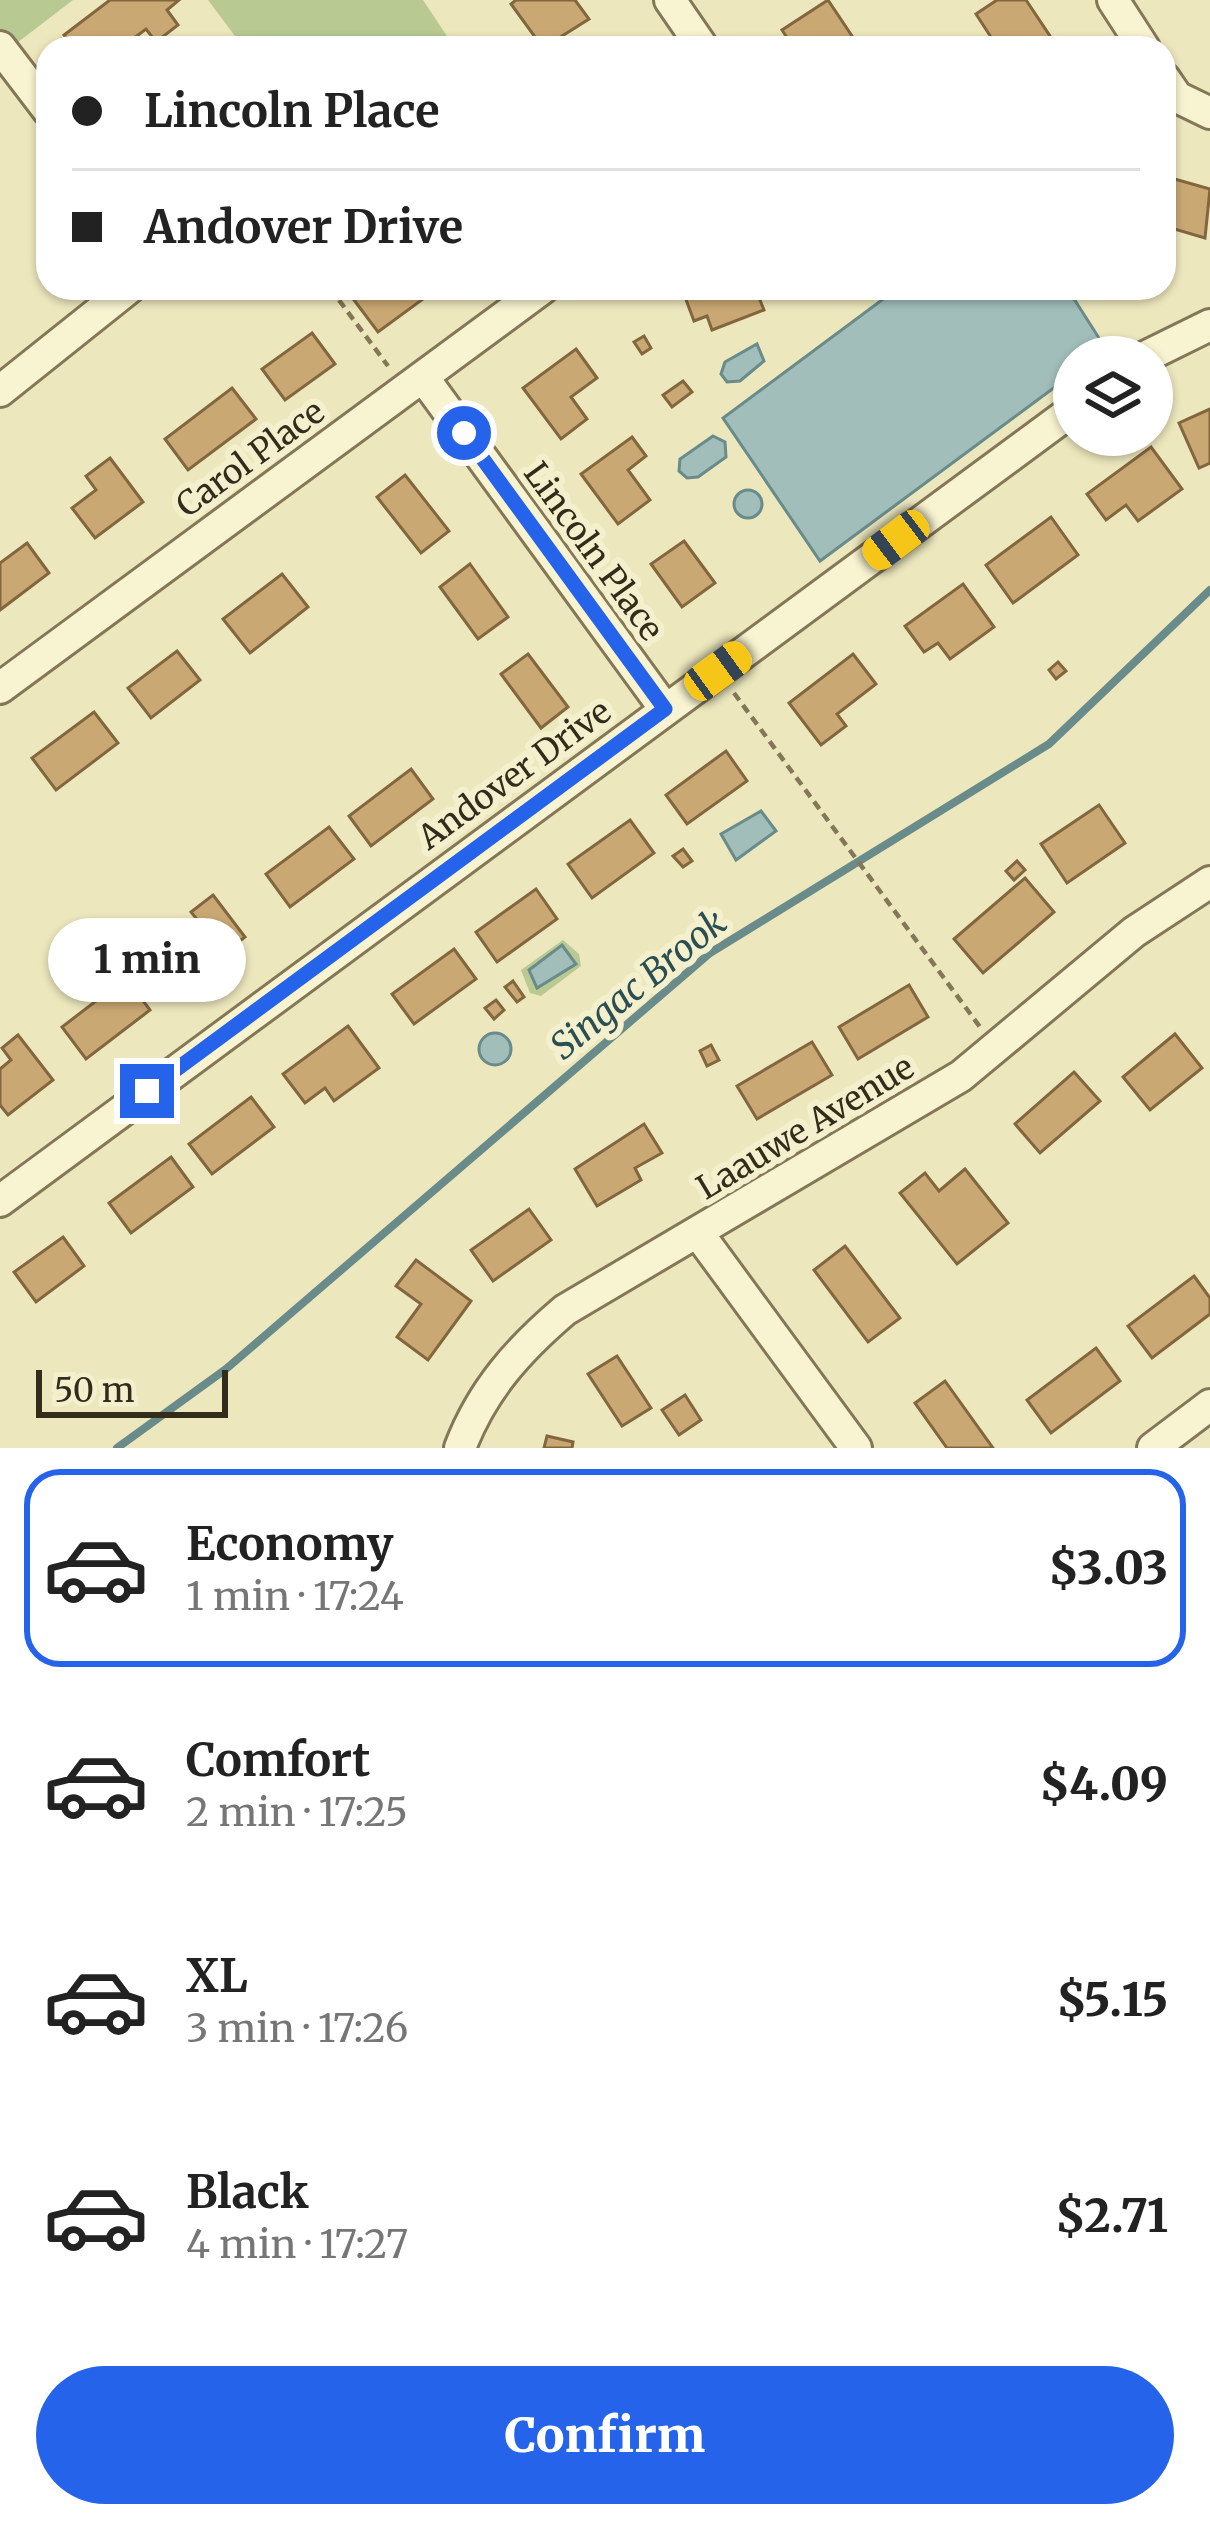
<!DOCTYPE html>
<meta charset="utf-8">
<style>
body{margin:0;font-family:Merriweather,serif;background:#f6f6f6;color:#222;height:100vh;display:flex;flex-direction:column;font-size:45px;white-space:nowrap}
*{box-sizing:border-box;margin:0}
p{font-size:39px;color:#767676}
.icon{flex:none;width:66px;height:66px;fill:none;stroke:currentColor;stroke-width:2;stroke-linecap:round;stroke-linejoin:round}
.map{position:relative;height:1448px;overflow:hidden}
.drawer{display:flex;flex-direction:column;background:#fff;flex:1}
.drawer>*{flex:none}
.banner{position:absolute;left:36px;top:36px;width:1140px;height:264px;border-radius:36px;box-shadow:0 3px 9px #0004;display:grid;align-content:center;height:264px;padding:0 36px;background:#fff}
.buttons{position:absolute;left:1053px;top:336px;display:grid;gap:24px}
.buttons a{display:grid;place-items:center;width:120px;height:120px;border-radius:50%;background:#fff;box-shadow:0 3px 9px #0004;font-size:60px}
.scale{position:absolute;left:36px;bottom:30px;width:192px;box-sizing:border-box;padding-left:12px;border:6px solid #332c1b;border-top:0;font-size:33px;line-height:42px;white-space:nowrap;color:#332c1b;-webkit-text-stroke:9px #f4f0cd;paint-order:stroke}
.end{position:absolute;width:54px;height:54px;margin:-27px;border:15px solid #2563eb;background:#fff;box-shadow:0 0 0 6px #fff}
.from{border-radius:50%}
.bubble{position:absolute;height:84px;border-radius:42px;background:#fff;box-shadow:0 3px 9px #0004;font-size:39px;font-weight:800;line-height:84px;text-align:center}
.car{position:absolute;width:36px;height:72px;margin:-36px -18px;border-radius:15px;box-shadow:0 0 9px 3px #0007;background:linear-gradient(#f5c518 24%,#345 0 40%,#f5c518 0 76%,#345 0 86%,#f5c518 0)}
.banner b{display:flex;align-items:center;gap:42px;height:114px;font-size:45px}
.banner b+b{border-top:3px solid #e0e0e0}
.banner i{width:30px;height:30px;background:#222}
ul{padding:21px 0 0;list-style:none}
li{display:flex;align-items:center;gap:36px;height:198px;margin:0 24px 18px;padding:0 12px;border:6px solid transparent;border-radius:36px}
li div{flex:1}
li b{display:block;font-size:45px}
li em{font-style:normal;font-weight:800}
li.active{border-color:#2563eb}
li>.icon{width:108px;height:108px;stroke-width:1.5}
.primary-button{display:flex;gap:24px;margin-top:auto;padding:24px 36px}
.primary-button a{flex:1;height:138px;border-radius:72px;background:#2563eb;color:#fff;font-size:48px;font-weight:800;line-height:138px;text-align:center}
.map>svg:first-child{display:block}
.green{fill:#b8ca92}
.water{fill:#a1bebb;stroke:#698b89;stroke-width:3}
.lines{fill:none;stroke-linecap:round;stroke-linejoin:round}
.stream{stroke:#698b89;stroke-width:8}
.building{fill:#caa874;stroke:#82663d;stroke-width:3}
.minor-casing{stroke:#847757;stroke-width:36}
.path{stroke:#847757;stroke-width:4.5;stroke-dasharray:9 6;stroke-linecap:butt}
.minor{stroke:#f8f3d0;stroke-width:30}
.route{stroke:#2563eb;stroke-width:15}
.labels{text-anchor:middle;stroke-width:12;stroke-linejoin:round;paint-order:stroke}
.street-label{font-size:33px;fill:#332c1b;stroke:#f4f0cd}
.water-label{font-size:36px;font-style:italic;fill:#2b4e53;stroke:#f4f0cd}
</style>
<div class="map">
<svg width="1210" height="1448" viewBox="0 0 1210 1448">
<rect width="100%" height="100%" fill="#ece7bd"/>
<g class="green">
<polygon points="0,0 73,0 13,46 0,29"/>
<polygon points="208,0 423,0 455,48 244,48"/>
<polygon points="563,940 579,954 581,966 541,996 530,993 521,970"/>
</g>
<g class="water">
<polygon points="898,288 1067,288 1106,349 1095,357 1074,357 1074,373 820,561 723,418"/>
<polygon points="757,344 764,361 740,381 727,382 721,374 725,362"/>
<polygon points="713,436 725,442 726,457 698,477 687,478 679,471 680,459"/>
<circle cx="748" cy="504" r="14"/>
<polygon points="761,811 776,831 736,860 721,834"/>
<polygon points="562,945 576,964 537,988 529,970"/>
<circle cx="495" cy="1049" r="16"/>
</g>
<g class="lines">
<polyline class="stream" points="117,1448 226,1369 710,953 1049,744 1210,590"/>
</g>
<g class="building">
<polygon points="110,0 179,0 167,10 178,25 156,42 146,29 121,48 74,48 64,35"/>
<polygon points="516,0 575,0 589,19 543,48 511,4"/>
<polygon points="828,0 860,48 794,48 782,30"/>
<polygon points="997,0 1026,0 1056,45 998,48 976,14"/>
<polygon points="1164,176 1210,189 1205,238 1164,226"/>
<polygon points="371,288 438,288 378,332 354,300"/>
<polygon points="755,288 764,310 712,330 707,316 694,321 682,289"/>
<polygon points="312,333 335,364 285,400 262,369"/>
<polygon points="644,336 651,348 642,354 634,342"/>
<polygon points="576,349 597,378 571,397 587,419 561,439 523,388"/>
<polygon points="683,381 692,392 672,407 663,395"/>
<polygon points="232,388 256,419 188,470 165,439"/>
<polygon points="1210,409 1210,463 1199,468 1179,423"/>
<polygon points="632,437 646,456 628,470 650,500 618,524 581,474"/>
<polygon points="1151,447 1182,489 1138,521 1126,505 1106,520 1087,494"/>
<polygon points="110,458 143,502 95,538 72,508 96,490 86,476"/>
<polygon points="405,475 449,531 421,553 377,497"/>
<polygon points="1051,517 1078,555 1013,603 986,565"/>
<polygon points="684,541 715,583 682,607 651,564"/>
<polygon points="27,543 49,573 0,610 0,563"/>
<polygon points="470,564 508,617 478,639 440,587"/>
<polygon points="282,574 308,607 250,653 223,619"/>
<polygon points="963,584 994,627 950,659 938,643 924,652 905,626"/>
<polygon points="177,651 200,680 151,718 128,688"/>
<polygon points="528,654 568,707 541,728 501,674"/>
<polygon points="853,654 876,684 837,714 846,726 821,745 789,703"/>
<polygon points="1058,662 1066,671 1056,679 1049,670"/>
<polygon points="94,712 118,743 56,790 32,758"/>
<polygon points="726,751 747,781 687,824 666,795"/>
<polygon points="411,769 433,799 371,846 349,816"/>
<polygon points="1099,805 1125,843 1067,883 1041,844"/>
<polygon points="630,820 654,853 592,898 568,864"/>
<polygon points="329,827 354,859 290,907 266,874"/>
<polygon points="683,849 692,861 683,867 673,856"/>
<polygon points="1017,861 1025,870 1014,880 1006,871"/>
<polygon points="1025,878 1054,912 983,973 954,939"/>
<polygon points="536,889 557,919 497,962 476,932"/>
<polygon points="213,895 245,937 194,977 170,946 200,923 191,912"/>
<polygon points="454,949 476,979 414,1024 392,994"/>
<polygon points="126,978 150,1010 86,1059 62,1027"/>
<polygon points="513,981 524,997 517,1002 505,987"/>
<polygon points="909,985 928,1017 858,1059 839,1027"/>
<polygon points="496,1000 504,1010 494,1019 485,1008"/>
<polygon points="348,1026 379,1068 334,1101 325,1088 305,1103 283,1074"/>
<polygon points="1175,1034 1202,1068 1150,1110 1123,1077"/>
<polygon points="18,1035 53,1080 8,1115 0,1105 0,1069 11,1060 2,1048"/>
<polygon points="812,1042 832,1075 757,1119 737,1086"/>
<polygon points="711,1045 719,1060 707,1066 700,1051"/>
<polygon points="1074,1072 1100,1101 1040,1153 1015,1124"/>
<polygon points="251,1097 274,1127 212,1174 189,1144"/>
<polygon points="644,1124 662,1153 635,1168 641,1180 597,1206 575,1169"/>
<polygon points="171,1157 193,1187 131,1233 109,1203"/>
<polygon points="965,1169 1008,1223 957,1264 900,1193 925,1173 939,1191"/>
<polygon points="529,1209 551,1240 493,1281 471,1250"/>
<polygon points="63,1237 84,1266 36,1302 14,1272"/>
<polygon points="845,1246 900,1318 868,1342 814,1270"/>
<polygon points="416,1260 471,1301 428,1360 397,1337 421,1304 396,1286"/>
<polygon points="1194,1276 1210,1298 1210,1314 1152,1358 1128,1326"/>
<polygon points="1096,1348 1120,1381 1051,1433 1027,1400"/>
<polygon points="617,1356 651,1408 622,1426 588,1374"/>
<polygon points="945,1381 993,1448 947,1448 915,1403"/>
<polygon points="685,1395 701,1420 679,1435 662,1410"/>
<polygon points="547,1436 573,1442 572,1448 544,1448"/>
</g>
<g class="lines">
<g class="minor-casing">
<g id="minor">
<polyline points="670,0 703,48"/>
<polyline points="1113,0 1144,48"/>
<polyline points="0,47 48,110"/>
<polyline points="1164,78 1177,97 1210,113"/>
<polyline points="1145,357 1210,325"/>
<polyline points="423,377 665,709"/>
<polyline points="0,391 129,288"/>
<polyline points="0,688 543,288"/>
<polyline points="0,1201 1074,409"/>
<polyline points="698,1233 856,1448"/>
<path d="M460 1448C482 1390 518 1350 565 1310L961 1076 1134 932 1210 882"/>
<polyline points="1153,1448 1210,1405"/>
</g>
</g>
<g class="path">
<polyline points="330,288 388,366"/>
<polyline points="734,693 980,1027"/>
</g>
<use href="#minor" class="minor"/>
</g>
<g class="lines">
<polyline class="route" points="147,1091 665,709 464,433"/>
</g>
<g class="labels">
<g class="street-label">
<text transform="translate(250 458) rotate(-36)" y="12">Carol Place</text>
<text transform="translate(594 551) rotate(54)" y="12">Lincoln Place</text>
<text transform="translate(514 774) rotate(-36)" y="12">Andover Drive</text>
<text transform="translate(805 1127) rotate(-31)" y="12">Laauwe Avenue</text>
</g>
<g class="water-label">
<text transform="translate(638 984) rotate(-39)" y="13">Singac Brook</text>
</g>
</g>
</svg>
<div class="buttons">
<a><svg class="icon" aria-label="layers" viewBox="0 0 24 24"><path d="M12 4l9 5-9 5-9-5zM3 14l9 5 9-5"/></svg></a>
</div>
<div class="scale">50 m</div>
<i class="end from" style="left:464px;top:433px"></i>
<i class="end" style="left:147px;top:1091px"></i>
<div class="bubble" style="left:48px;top:918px;width:198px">1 min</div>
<i class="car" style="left:896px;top:540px;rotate:233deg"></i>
<i class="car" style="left:718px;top:671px;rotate:54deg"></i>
<div class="banner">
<b><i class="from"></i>Lincoln Place</b>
<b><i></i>Andover Drive</b>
</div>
</div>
<section class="drawer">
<ul>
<li class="active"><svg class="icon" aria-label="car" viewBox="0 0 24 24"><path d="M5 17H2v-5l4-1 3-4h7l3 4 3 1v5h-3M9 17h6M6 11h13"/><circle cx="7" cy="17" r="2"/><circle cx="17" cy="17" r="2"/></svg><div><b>Economy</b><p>1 min · 17:24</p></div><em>$3.03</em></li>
<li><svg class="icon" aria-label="car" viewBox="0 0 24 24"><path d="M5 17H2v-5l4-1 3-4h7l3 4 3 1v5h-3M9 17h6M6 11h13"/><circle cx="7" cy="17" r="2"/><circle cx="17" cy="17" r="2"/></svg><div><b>Comfort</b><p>2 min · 17:25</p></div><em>$4.09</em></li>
<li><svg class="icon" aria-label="car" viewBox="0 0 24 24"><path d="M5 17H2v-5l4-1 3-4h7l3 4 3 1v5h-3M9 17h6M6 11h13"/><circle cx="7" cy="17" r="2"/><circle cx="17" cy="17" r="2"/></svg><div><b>XL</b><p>3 min · 17:26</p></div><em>$5.15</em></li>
<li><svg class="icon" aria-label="car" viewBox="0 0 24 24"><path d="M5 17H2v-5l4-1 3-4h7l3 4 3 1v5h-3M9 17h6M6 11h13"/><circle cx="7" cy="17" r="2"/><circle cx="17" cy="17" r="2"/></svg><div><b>Black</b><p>4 min · 17:27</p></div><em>$2.71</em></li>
</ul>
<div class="primary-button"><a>Confirm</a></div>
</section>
